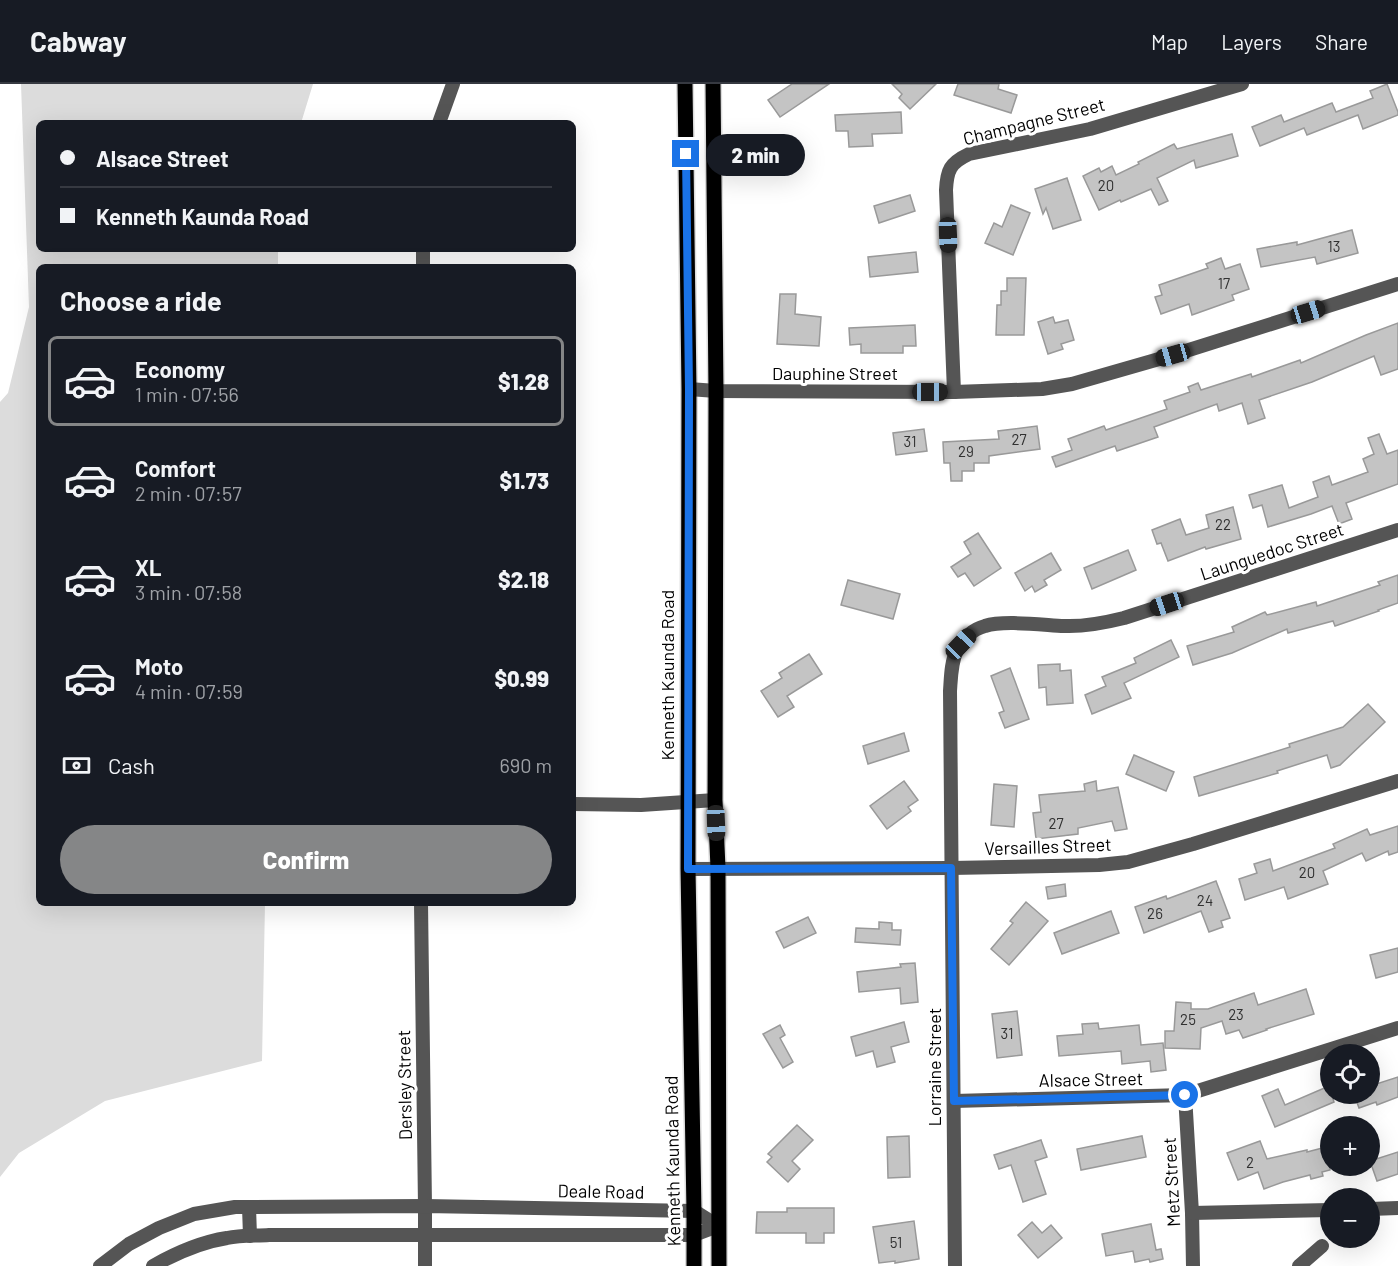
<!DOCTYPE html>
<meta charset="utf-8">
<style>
body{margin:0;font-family:Barlow,sans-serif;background:#20242c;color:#f1f3f6;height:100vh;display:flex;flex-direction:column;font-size:22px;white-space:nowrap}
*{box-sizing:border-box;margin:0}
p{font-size:20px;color:#9ea1a6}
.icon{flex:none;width:33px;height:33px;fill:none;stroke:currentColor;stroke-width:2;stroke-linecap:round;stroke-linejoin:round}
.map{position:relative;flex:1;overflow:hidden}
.side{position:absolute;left:36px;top:180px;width:540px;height:642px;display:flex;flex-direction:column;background:#171b24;border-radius:9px;box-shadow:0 6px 24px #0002}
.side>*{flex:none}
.hud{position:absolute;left:36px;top:36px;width:540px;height:132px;border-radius:9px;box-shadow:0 6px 24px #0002;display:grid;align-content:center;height:132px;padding:0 24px;background:#171b24}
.controls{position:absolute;left:1320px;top:960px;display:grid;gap:12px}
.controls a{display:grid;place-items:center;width:60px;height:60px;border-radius:50%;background:#171b24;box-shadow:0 6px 24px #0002;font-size:30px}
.end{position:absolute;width:27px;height:27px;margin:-14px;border:8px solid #1a73e8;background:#fff;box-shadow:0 0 0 3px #fff}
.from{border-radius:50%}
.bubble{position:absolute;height:42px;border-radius:21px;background:#171b24;box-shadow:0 6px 24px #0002;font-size:20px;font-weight:800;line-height:42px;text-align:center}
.car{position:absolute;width:18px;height:36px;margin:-18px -9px;border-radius:8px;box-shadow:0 0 4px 2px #0007;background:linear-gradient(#222 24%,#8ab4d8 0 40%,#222 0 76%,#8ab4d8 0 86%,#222 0)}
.hud b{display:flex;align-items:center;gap:21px;height:57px;font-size:22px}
.hud b+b{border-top:2px solid #363941}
.hud i{width:15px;height:15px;background:#f1f3f6}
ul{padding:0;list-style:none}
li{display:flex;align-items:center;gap:18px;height:90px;margin:0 12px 9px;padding:0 12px;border:3px solid transparent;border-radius:9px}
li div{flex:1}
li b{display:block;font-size:22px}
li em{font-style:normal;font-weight:800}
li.current{border-color:#858687}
li>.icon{width:54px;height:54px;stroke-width:1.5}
h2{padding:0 24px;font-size:27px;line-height:72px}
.pay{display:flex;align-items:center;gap:15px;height:66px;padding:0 24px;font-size:22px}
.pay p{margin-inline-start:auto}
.cta{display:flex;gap:12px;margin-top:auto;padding:12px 24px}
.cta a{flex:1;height:69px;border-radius:36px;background:#858687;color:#fff;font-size:24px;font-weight:800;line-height:69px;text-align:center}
header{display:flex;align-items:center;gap:36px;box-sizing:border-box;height:84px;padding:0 30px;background:#171b24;border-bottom:2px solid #363941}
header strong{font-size:28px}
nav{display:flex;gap:33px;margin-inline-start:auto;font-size:21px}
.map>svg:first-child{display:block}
.green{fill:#dcdcdc}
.building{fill:#c4c4c4;stroke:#999;stroke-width:1.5}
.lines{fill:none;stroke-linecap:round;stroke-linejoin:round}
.major-casing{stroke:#dbdbdb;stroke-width:18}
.minor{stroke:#555;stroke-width:14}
.major{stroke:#000;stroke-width:15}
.route{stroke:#1a73e8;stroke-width:8}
.labels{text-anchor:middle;stroke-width:6;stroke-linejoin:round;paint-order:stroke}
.number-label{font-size:15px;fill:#313131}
.street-label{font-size:18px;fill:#000;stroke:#fff}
</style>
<header>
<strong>Cabway</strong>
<nav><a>Map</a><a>Layers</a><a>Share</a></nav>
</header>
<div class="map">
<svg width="1398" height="1182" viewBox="0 0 1398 1182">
<rect width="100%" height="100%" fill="#fff"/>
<polygon class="green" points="21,0 313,0 301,39 39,39 39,165 278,165 278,183 39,183 39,819 265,819 262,977 105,1017 19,1069 0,1093 0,318 8,309 29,223"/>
<g class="building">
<polygon points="792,0 829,0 780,33 768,16"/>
<polygon points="892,0 936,0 910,25 899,14 902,10"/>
<polygon points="958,0 999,0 998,5 1017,11 1011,29 954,11"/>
<polygon points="1387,0 1398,28 1398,31 1363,45 1358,31 1307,51 1304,44 1260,62 1252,43 1281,31 1284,38 1332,19 1336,28 1373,14 1370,7"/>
<polygon points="901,28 902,49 872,50 873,62 849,63 848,47 836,47 835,31"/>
<polygon points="1232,50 1238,72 1196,84 1194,76 1157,94 1168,117 1159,121 1151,105 1121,118 1120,116 1099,126 1083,92 1099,84 1101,88 1112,82 1116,91 1139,80 1138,78 1174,60 1177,65"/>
<polygon points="1067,94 1081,136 1053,145 1046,124 1043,130 1035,105"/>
<polygon points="910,111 915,127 879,139 874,122"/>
<polygon points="1011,121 1030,129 1013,171 985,159 994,139 1002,143"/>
<polygon points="1352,146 1358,169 1317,180 1315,173 1261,183 1257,165 1297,158 1297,161"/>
<polygon points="916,168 918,188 870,193 868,173"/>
<polygon points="1221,174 1225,185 1240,180 1249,205 1232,211 1234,216 1192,231 1189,220 1161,230 1155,213 1162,211 1159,201 1208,184 1206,180"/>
<polygon points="1007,194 1026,194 1024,251 996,251 997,221 1001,221 1001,207 1007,207"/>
<polygon points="780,210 796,210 795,230 821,233 819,262 777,260"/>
<polygon points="1053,233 1055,239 1068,236 1074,256 1061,260 1063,265 1048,270 1038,238"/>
<polygon points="1398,239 1398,285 1381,291 1374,272 1312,298 1259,316 1265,334 1248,340 1242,319 1219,327 1217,320 1154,343 1158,353 1117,367 1115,362 1056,383 1052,373 1072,366 1068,355 1104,342 1106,346 1167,325 1164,317 1190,308 1188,303 1198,299 1201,306 1251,290 1252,293 1300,276 1301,279 1366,251"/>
<polygon points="915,241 916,262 903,262 903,269 861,269 861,260 850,261 849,244"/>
<polygon points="1037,342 1040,365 989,372 989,379 974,379 974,387 962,387 962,397 951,397 950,379 944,379 943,358 999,355 998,347"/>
<polygon points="924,345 927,367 896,371 893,349"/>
<polygon points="1379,350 1387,370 1398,366 1398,400 1346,419 1352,435 1339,440 1332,422 1311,430 1268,443 1262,421 1253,424 1249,411 1282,401 1289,424 1318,413 1313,398 1329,392 1332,401 1368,388 1363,375 1374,370 1368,354"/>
<polygon points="1233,423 1241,455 1206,465 1205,463 1168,477 1161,459 1157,460 1152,446 1180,435 1186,451 1209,444 1206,431"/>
<polygon points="978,449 1001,484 974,502 965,489 958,493 951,483 971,470 964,458"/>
<polygon points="1128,466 1136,486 1092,505 1084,484"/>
<polygon points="1051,469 1061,486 1044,496 1047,501 1035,508 1032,502 1025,507 1015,489"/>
<polygon points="1398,491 1398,519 1378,526 1379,527 1335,542 1333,537 1288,549 1287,545 1232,569 1193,581 1187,562 1234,548 1232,543 1265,528 1267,531 1316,518 1317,522 1380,501 1378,498"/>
<polygon points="848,496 900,510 893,535 841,521"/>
<polygon points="1171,556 1179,573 1124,599 1131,614 1092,630 1085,611 1106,602 1102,593 1136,579 1134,574"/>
<polygon points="809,570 822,590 787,612 794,623 778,633 761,607 782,594 779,589"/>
<polygon points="1060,580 1060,587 1071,586 1073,619 1047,621 1046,603 1039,604 1038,581"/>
<polygon points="1010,584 1029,635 1005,644 999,629 1004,627 991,592"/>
<polygon points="1368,620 1385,638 1340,681 1331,684 1327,671 1277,687 1278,689 1199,712 1194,693 1290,663 1289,660 1343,643"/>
<polygon points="904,649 909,667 868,680 863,662"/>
<polygon points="1134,671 1174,688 1166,707 1126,690"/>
<polygon points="904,697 918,716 908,723 911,727 887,745 870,722"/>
<polygon points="1096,697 1097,707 1118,703 1127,745 1115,747 1112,737 1078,744 1078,750 1036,755 1033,729 1041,728 1039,711 1085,707 1084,700"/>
<polygon points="994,700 1017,702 1014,743 991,741"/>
<polygon points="1398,742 1398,768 1389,771 1388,767 1366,777 1362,769 1323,787 1328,800 1288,815 1284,803 1245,816 1239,795 1257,789 1254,780 1270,775 1273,787 1335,764 1333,760 1367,745 1370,751"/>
<polygon points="1216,797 1230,834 1221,837 1223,843 1209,848 1201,827 1144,849 1135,823 1166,812 1167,815"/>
<polygon points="1065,800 1066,812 1048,815 1046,803"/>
<polygon points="1026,818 1048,837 1009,881 991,865 1013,839 1010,837"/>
<polygon points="1111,827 1119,849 1062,870 1054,849"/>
<polygon points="808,833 816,849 784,864 776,848"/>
<polygon points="879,838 892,839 892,846 901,846 900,861 855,858 856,844 879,845"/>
<polygon points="1398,864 1398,888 1376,894 1370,871"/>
<polygon points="915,879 918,918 901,920 900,904 859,908 857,888 901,883 900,880"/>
<polygon points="1306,905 1314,930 1266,945 1267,946 1243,954 1239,946 1226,950 1222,937 1201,944 1200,965 1165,964 1165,947 1174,947 1176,918 1191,919 1191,925 1208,925 1254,909 1258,921"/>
<polygon points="1017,927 1022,971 997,974 992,930"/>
<polygon points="904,938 909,958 891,963 895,978 877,983 873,967 856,972 851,953"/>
<polygon points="1098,939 1099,945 1139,941 1141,961 1163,959 1166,986 1151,988 1150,977 1122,980 1121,967 1059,972 1057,952 1083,950 1082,940"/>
<polygon points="780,941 785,951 780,954 793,978 783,984 763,950"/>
<polygon points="1398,993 1398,1013 1377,1021 1376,1018 1359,1024 1354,1010 1370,1010 1370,1002"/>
<polygon points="1329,1002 1334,1018 1275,1043 1262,1012 1278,1005 1285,1021"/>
<polygon points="797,1041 813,1056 792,1077 800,1085 788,1098 767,1078 772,1073 768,1070"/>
<polygon points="909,1052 910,1093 888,1094 887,1053"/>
<polygon points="1142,1052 1146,1073 1081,1086 1077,1065"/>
<polygon points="1041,1056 1047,1073 1035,1077 1046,1110 1023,1118 1011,1081 999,1085 994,1071"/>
<polygon points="1260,1057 1267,1075 1307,1066 1307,1068 1330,1062 1330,1086 1322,1088 1323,1092 1311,1095 1310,1091 1283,1098 1264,1105 1258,1088 1238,1096 1227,1069"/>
<polygon points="1398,1068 1398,1090 1377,1097 1370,1077"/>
<polygon points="787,1124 834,1124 834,1149 824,1149 824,1159 806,1159 806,1149 756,1149 757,1128 787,1128"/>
<polygon points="914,1137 919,1175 895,1179 895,1177 879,1179 873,1143"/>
<polygon points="1032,1138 1042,1149 1051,1141 1062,1154 1038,1174 1018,1151"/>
<polygon points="1151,1140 1156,1166 1161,1165 1163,1175 1150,1178 1149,1175 1135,1178 1133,1167 1106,1172 1102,1150"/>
</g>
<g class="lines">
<g class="major-casing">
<g id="major">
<polyline points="685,0 689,305 688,785 694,1127 694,1182"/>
<polyline points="713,0 716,307 715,716 718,784 719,1182"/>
</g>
</g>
<g class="minor">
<polyline points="439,39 453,0"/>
<polyline points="423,183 423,165"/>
<polyline points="689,305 716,307 954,308 1042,305 1072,300 1173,271 1398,200"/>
<path d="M954 308 946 106C947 86 950 79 969 70L1090 45 1242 0"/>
<polyline points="573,720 641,721 715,716"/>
<polyline points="688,785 951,784 1099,781 1128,778 1193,760 1398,697"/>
<polyline points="421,819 425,1122 425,1182"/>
<polyline points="1185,1011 1192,1129 1193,1182"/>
<polyline points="954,1017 1185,1011 1398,944"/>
<polyline points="249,1123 250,1152"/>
<polyline points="1370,1125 1398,1124"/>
<polyline points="1192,1129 1330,1126"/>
<polyline points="100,1182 129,1160 159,1144 194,1130 235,1123 425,1122 694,1127 718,1142"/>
<path d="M153 1182C176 1169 201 1158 227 1154 241 1151 256 1152 269 1151H694L718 1142"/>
<path d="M955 1182 950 607C951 593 951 578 957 566 962 555 973 545 985 542 1003 536 1043 541 1064 542 1085 543 1104 539 1124 534L1398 446"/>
<polyline points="1299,1182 1322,1162"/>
</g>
<use href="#major" class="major"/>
</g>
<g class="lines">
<polyline class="route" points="686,70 689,305 688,785 951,784 954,1017 1185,1011"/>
</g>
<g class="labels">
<g class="number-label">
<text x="1106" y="107">20</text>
<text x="1334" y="168">13</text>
<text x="1224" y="205">17</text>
<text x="1019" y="361">27</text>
<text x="910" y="363">31</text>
<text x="966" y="373">29</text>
<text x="1223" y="446">22</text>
<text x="1056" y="745">27</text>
<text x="1307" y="794">20</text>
<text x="1205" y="822">24</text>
<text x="1155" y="835">26</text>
<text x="1236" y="936">23</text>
<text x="1188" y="941">25</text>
<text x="1007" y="955">31</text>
<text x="1250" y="1084">2</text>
<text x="896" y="1164">51</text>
</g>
<g class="street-label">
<text transform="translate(1034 38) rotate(-14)" y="6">Champagne Street</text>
<text x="835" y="296">Dauphine Street</text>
<text transform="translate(1272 468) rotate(-18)" y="6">Launguedoc Street</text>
<text transform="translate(668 591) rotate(-90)" y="6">Kenneth Kaunda Road</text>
<text transform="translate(1048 763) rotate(-2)" y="6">Versailles Street</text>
<text transform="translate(935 983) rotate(-90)" y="6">Lorraine Street</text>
<text transform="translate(1091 996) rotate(-1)" y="6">Alsace Street</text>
<text transform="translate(405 1001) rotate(-91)" y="6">Dersley Street</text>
<text transform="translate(673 1077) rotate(-91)" y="6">Kenneth Kaunda Road</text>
<text transform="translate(1172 1098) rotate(-93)" y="6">Metz Street</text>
<text transform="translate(601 1108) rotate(1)" y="6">Deale Road</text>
</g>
</g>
</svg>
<div class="controls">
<a><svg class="icon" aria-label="locate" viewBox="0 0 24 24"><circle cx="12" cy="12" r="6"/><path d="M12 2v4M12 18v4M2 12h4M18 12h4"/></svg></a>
<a>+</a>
<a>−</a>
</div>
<i class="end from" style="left:1185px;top:1011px"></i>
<i class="end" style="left:686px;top:70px"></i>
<div class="bubble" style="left:706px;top:50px;width:99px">2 min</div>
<i class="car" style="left:948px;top:151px;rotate:178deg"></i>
<i class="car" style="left:1308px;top:228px;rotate:73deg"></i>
<i class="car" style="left:1173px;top:271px;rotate:254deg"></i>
<i class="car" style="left:930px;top:308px;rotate:90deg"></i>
<i class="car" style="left:1167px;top:520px;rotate:252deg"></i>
<i class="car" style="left:961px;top:560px;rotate:44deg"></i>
<i class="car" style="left:716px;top:739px;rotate:178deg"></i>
<div class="hud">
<b><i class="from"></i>Alsace Street</b>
<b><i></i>Kenneth Kaunda Road</b>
</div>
<section class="side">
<h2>Choose a ride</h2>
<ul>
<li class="current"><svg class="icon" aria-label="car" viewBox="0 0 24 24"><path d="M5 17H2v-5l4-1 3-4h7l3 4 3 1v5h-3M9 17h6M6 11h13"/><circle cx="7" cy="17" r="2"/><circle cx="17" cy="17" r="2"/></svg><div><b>Economy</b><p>1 min · 07:56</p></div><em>$1.28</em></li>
<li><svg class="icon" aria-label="car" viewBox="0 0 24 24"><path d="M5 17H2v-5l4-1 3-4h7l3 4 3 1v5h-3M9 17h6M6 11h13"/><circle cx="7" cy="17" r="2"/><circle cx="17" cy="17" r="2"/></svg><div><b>Comfort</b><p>2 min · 07:57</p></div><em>$1.73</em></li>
<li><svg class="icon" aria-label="car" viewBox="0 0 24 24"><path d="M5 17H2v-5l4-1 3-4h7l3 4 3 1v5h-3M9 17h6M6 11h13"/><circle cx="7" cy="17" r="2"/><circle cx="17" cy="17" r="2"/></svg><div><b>XL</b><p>3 min · 07:58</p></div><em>$2.18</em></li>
<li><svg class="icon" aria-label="car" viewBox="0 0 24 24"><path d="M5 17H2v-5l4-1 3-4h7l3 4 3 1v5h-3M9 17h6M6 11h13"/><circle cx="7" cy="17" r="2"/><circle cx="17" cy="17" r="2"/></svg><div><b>Moto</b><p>4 min · 07:59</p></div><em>$0.99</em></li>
</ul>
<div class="pay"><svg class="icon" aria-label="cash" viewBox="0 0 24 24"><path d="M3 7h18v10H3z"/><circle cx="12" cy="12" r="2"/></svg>Cash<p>690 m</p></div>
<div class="cta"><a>Confirm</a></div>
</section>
</div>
